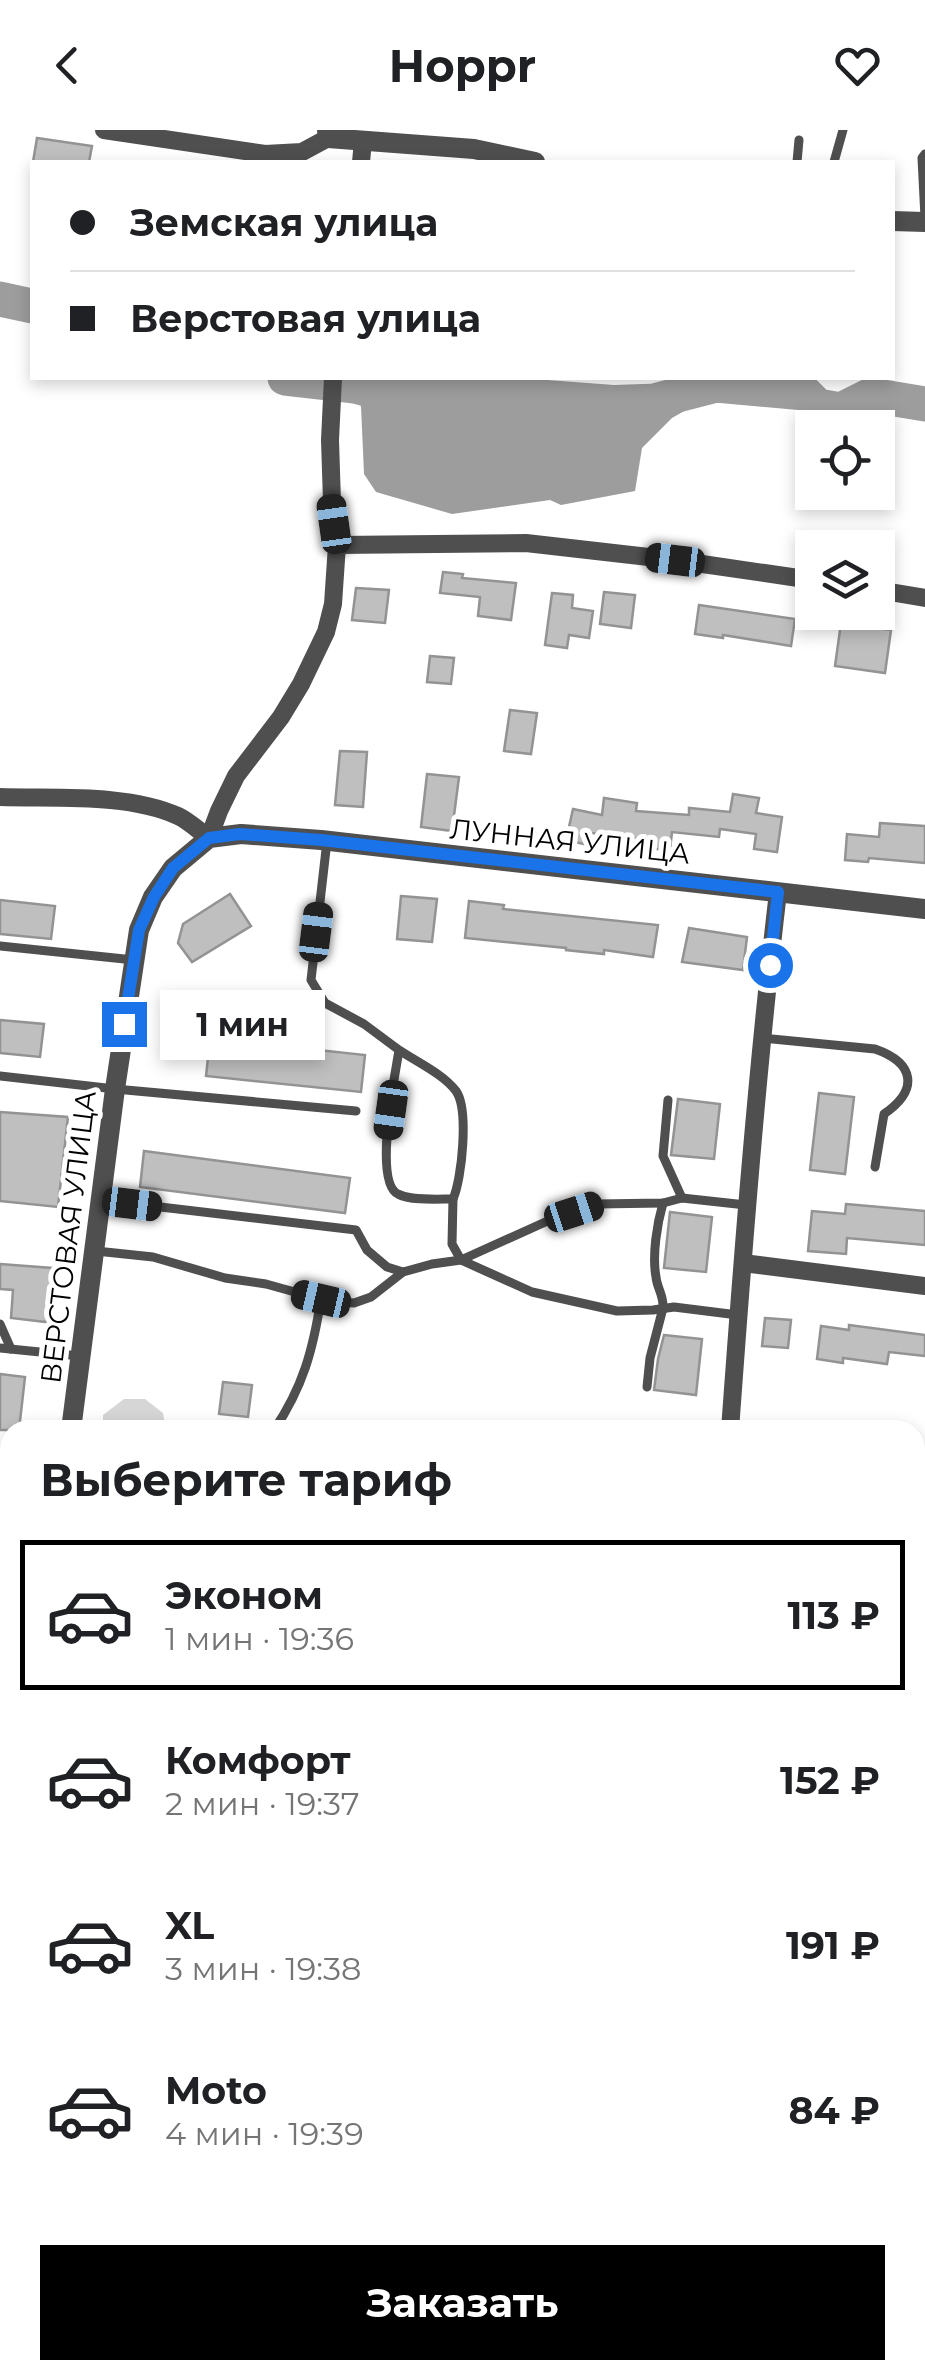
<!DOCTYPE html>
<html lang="ru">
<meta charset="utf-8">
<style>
body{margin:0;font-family:Montserrat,sans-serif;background:#f6f6f6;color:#202124;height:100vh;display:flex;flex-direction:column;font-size:38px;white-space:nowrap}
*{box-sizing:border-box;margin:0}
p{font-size:32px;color:#757577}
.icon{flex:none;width:55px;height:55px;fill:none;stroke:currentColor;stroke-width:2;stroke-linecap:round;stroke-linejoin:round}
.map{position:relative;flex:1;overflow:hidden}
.sheet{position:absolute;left:0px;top:1290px;width:925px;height:960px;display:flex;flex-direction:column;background:#fff;border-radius:30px 30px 0 0;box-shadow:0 5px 15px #0003}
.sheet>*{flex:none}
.banner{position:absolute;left:30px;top:30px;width:865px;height:220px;border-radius:0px;box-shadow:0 5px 15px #0003;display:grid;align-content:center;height:220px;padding:0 40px;background:#fff}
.tools{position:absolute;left:795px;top:280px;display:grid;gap:20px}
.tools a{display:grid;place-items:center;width:100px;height:100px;border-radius:0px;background:#fff;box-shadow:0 5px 15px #0003;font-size:50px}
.end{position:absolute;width:45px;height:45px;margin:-22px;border:12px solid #1a73e8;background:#fff;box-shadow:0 0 0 5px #fff}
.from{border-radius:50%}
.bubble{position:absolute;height:70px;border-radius:0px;background:#fff;box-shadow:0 5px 15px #0003;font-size:32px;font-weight:700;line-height:70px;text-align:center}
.car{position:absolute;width:30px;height:60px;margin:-30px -15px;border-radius:12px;box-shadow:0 0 8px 2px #0007;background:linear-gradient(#222 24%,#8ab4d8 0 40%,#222 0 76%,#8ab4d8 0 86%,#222 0)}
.banner b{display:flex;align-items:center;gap:35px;height:95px;font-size:38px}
.banner b+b{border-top:2px solid #e0e0e0}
.banner i{width:25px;height:25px;background:#202124}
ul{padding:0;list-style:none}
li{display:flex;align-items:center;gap:30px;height:150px;margin:0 20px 15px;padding:0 20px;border:5px solid transparent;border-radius:0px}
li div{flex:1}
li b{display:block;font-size:38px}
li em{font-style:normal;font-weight:700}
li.active{border-color:#000}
li>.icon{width:90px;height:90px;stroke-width:1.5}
h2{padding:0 40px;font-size:45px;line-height:120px}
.action{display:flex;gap:20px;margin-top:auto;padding:20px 40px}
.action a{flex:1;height:115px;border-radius:0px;background:#000;color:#fff;font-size:40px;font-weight:700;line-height:115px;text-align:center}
header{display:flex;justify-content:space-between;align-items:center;height:130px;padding:0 40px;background:#fff;font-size:45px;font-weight:700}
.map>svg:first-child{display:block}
.green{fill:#d6d6d6}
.water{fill:#9d9d9d}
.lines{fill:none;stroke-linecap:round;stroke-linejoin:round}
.river{stroke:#9d9d9d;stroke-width:35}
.building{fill:#bfbfbf;stroke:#939393;stroke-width:2.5}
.service{stroke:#4f4f4f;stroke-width:9}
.minor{stroke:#4f4f4f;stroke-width:18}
.tertiary{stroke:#4f4f4f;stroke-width:20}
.route{stroke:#1a73e8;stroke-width:12}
.labels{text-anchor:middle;stroke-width:10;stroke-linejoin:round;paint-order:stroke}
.street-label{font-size:28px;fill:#000;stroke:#fff}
</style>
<header><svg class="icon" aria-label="back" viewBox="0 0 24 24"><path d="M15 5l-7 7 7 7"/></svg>Hoppr<svg class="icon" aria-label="heart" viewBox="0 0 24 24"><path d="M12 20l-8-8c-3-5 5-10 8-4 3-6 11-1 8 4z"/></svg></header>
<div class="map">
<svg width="925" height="2250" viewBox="0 0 925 2250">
<rect width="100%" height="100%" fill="#fff"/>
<g class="green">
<polygon points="124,1269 145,1269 163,1283 166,1300 103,1300 103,1285"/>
<polygon points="151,2240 857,2240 873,2250 226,2250 199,2241 156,2247"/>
</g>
<polygon class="water" points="346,248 521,248 614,255 702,252 707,268 672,288 642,318 635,361 561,375 550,370 452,384 376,362 364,344 361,276 346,259"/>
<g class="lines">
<g class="river">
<polyline points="0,169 32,176"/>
<polyline points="285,248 355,256 390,265"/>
<polyline points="658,270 716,255 805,263 818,276 841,280 871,265 925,274"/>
</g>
</g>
<g class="building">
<polygon points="37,8 92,16 89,32 33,32"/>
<polygon points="443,442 463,444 462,448 516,453 511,490 478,486 480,467 440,463"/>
<polygon points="356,458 389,460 385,493 352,490"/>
<polygon points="604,462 635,465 631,498 600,494"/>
<polygon points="552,463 573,465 572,478 593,481 589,508 569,505 567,518 545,515"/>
<polygon points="699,475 795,489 791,516 723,505 723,508 695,504"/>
<polygon points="841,493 891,500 885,543 835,536"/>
<polygon points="430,526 454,528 451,554 427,552"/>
<polygon points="510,580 537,583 531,624 504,621"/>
<polygon points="340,621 367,622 363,677 335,675"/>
<polygon points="427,644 459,647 452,701 421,697"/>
<polygon points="733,664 759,668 756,683 782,687 777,722 754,719 756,704 720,699 719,707 672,702 670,720 638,718 639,709 590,703 588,715 566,710 573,679 602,685 604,668 637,673 636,681 689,685 689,678 730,682"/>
<polygon points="880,693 925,696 925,733 869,728 868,732 845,730 847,704 879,707"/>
<polygon points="230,764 251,796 192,832 178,813 183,794"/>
<polygon points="401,766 437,769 432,812 397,809"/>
<polygon points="0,770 55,776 51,809 0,804"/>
<polygon points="469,771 504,775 503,779 658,795 653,827 604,820 604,824 566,820 566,818 465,808"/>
<polygon points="689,798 747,807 743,840 682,832"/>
<polygon points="178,875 228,879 225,910 365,925 361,962 206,946 209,919 173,916"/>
<polygon points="0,890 44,894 40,927 0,923"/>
<polygon points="819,963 854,967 845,1044 810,1040"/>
<polygon points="678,969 720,974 714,1029 671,1025"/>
<polygon points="0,982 68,987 58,1077 0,1071"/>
<polygon points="144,1021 350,1048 345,1083 140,1057"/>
<polygon points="846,1074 925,1081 925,1115 847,1108 846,1124 808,1121 812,1081 845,1084"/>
<polygon points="670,1082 712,1087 706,1142 664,1138"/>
<polygon points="0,1134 52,1138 46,1192 11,1188 13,1160 0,1159"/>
<polygon points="765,1188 791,1190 788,1218 762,1216"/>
<polygon points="849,1195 925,1205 925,1226 889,1222 887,1234 843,1228 843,1233 817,1229 821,1196 849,1200"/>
<polygon points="664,1205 702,1209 696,1265 654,1260 658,1229"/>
<polygon points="0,1244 25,1247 19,1300 0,1300"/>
<polygon points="223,1252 252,1255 248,1287 219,1284"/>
</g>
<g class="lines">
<g class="service">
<polyline points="925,24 922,28 925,88"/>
<polyline points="797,32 799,10"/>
<polyline points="834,32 843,0"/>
<path d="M327 711 311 850 325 873 364 894 399 920C395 946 373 1052 398 1064 410 1071 439 1069 453 1069 462 1049 469 979 456 961 443 944 417 932 399 920"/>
<polyline points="0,816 134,830"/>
<path d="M761 908 875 919C915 933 919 960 884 984L875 1037"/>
<polyline points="0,946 115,959 356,981"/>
<polyline points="668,970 663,1026 682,1068"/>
<polyline points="453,1069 452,1114 461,1130 532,1162 617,1181 653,1180 674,1177 738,1185"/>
<polyline points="101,1070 356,1100 367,1120 387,1137 403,1142 432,1134 461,1130 552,1089 597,1074 663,1073 682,1068 746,1075"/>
<polyline points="96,1121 153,1127 225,1148 266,1154 327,1171 354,1173 371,1167 403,1142"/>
<polyline points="0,1194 11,1219"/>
<polyline points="0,1218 80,1226"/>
<path d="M647 1257 650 1228 663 1178C664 1166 657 1158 656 1147 652 1125 657 1094 663 1073"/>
<path d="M274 1300C303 1257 313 1220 321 1169"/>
<polyline points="0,1526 10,1522"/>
<polyline points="207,2250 209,2240"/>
</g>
<g class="minor">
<polyline points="104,0 265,24 302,22 328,8"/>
<polyline points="361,32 363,11"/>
<polyline points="337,415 526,413 675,430 812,450"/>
<polyline points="878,460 925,468"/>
<path d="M0 667C55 669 127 663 178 686 189 691 199 701 209 708L219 681 236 646 281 587 301 554 326 502 333 474 337 415 332 372 330 310 333 248"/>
<polyline points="743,1133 925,1156"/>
<path d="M730 1300C743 1120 757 941 778 762"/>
<polyline points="915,1502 925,1503"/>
<polyline points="0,1686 10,1670"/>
<polyline points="0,1794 10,1796"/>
<polyline points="915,1840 925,1841"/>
<polyline points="0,2083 10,2084"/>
<polyline points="915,2176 925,2177"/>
</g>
<g class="tertiary">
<polyline points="327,0 328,8 474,19 535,32"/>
<polyline points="892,91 925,92"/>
<polyline points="71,1300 115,959 139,800 153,767 173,738 209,708 241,704 321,710 925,779"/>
<polyline points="0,1417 10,1418"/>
</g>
</g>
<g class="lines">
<polyline class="route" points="124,894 139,800 154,767 173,738 209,708 240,704 321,710 778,762 770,835"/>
</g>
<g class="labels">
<g class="street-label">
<text transform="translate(570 711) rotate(6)" y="10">ЛУННАЯ УЛИЦА</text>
<text transform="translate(68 1107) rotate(-83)" y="10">ВЕРСТОВАЯ УЛИЦА</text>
</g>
</g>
</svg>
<div class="tools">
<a><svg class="icon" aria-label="locate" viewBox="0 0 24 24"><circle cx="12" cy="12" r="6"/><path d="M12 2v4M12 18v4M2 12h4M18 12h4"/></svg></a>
<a><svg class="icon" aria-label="layers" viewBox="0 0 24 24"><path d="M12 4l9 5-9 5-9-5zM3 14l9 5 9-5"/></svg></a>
</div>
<i class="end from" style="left:770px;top:835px"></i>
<i class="end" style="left:124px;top:894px"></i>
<div class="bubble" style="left:160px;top:860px;width:165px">1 мин</div>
<i class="car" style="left:334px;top:394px;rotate:352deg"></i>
<i class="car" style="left:675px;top:430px;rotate:277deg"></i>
<i class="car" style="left:316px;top:802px;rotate:7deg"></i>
<i class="car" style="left:391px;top:980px;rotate:188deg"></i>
<i class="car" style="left:132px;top:1074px;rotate:97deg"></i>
<i class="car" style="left:574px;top:1082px;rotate:72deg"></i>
<i class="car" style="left:321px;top:1169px;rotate:283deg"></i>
<div class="banner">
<b><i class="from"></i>Земская улица</b>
<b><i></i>Верстовая улица</b>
</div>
<section class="sheet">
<h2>Выберите тариф</h2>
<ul>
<li class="active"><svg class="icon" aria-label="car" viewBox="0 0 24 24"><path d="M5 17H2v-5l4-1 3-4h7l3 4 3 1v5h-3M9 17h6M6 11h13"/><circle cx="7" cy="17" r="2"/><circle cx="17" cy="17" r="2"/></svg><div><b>Эконом</b><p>1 мин · 19:36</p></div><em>113 ₽</em></li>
<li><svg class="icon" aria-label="car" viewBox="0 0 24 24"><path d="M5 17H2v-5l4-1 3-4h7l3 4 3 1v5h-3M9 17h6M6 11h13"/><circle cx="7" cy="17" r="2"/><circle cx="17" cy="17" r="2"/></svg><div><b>Комфорт</b><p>2 мин · 19:37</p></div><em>152 ₽</em></li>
<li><svg class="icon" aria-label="car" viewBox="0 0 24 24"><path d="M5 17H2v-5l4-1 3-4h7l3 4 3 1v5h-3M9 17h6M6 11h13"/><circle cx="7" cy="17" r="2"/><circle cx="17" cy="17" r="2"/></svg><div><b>XL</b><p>3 мин · 19:38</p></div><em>191 ₽</em></li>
<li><svg class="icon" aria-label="car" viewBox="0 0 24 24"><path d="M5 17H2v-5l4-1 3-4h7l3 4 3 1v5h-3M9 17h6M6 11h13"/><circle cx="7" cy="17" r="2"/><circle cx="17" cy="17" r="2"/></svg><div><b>Moto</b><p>4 мин · 19:39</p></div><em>84 ₽</em></li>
</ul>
<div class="action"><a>Заказать</a></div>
</section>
</div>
